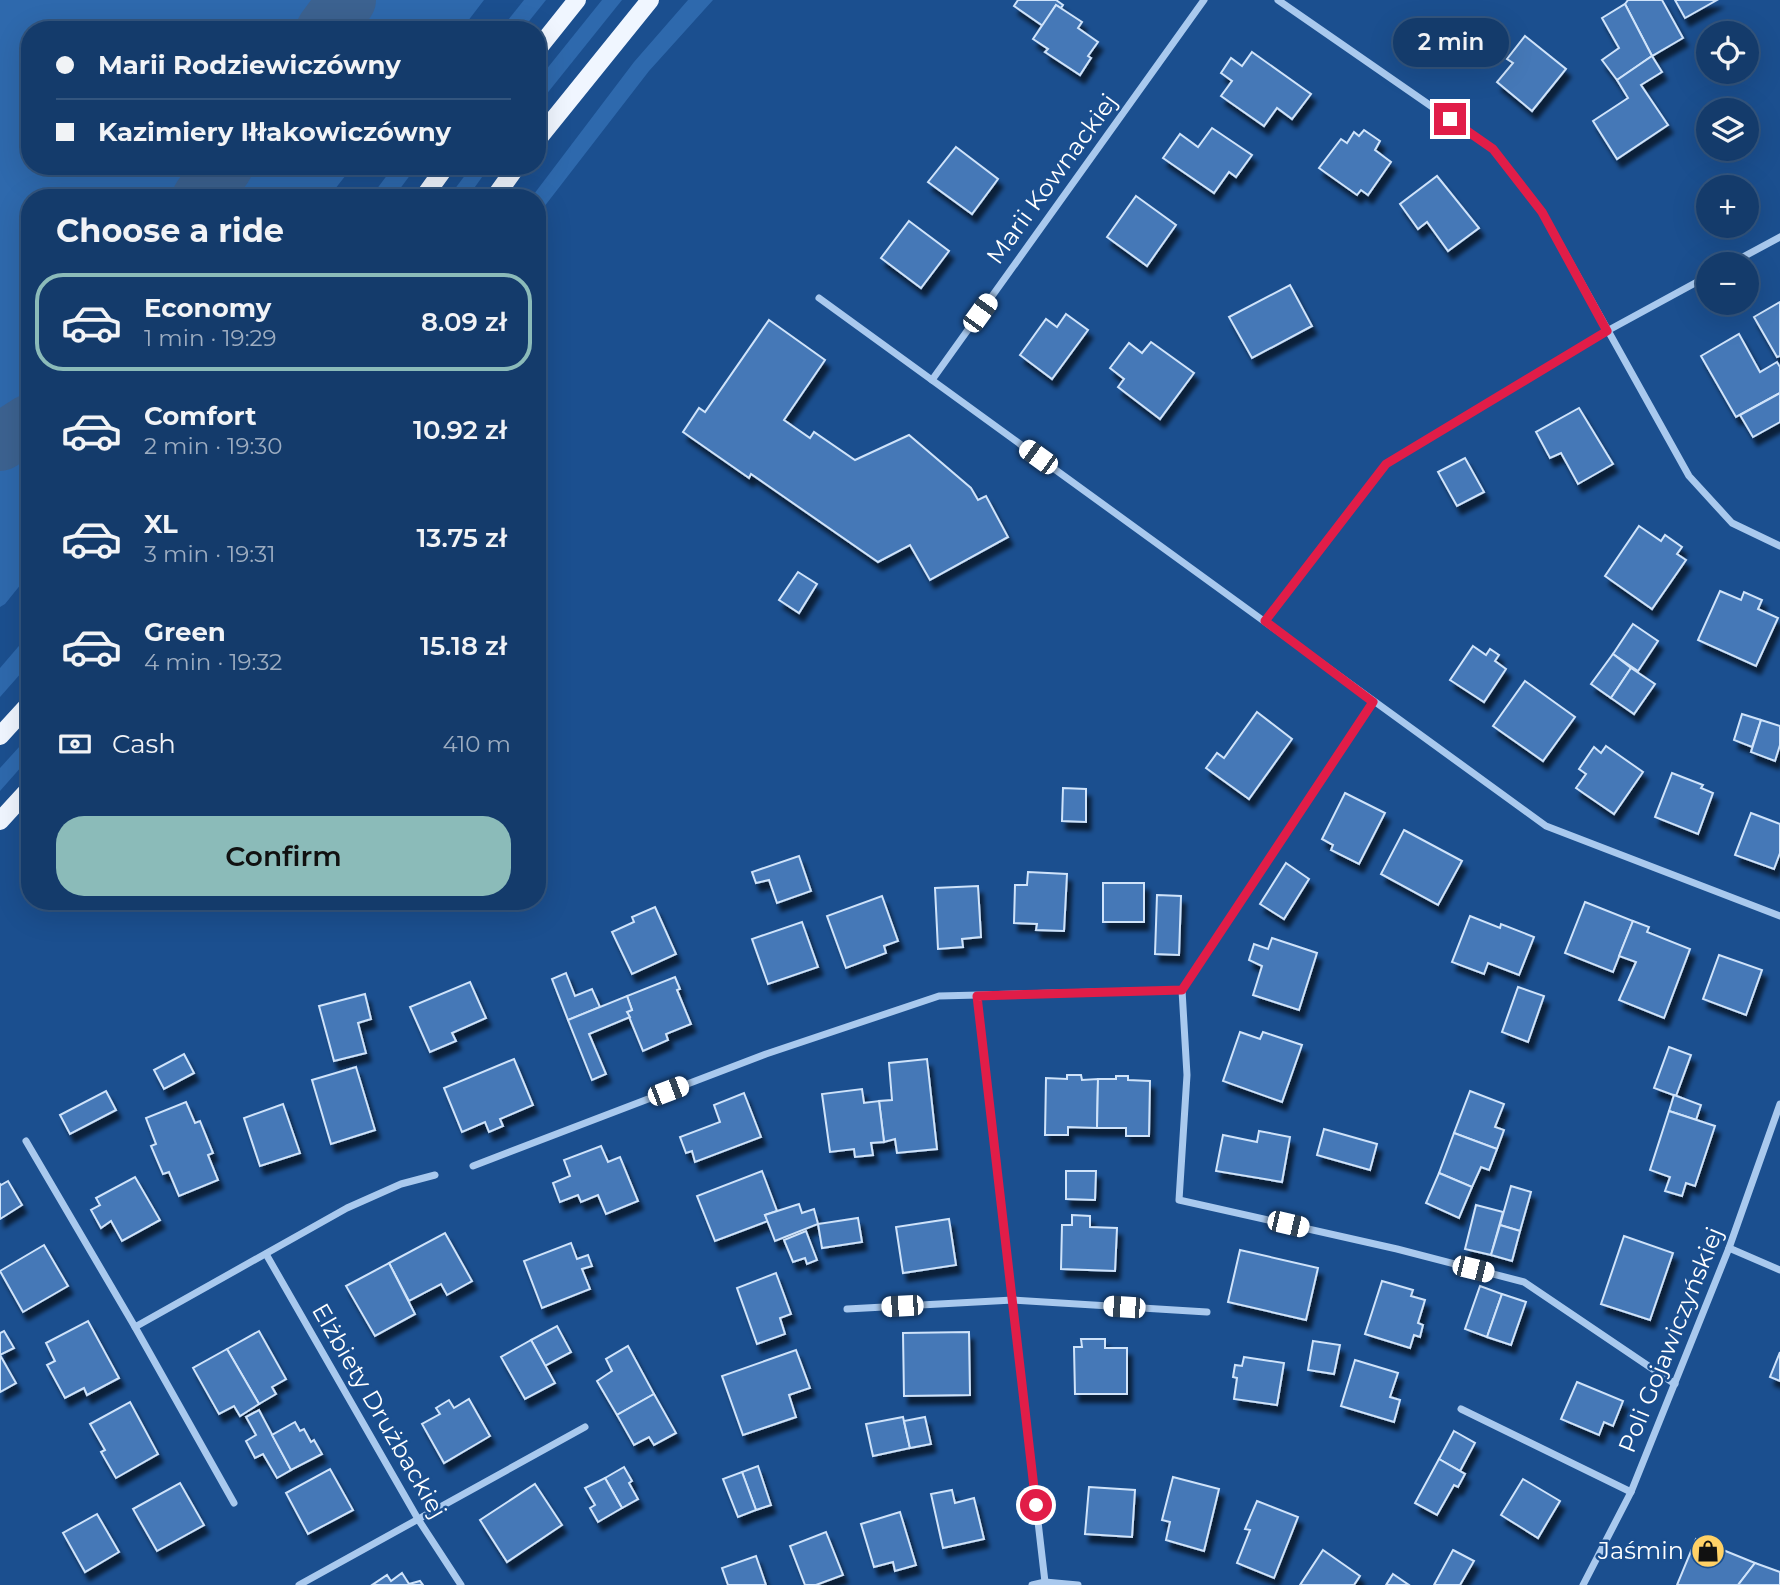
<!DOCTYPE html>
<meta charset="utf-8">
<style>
body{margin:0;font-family:Montserrat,sans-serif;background:#1d4271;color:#f1f3f6;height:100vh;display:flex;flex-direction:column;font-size:26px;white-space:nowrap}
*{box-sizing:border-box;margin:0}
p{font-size:23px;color:#9dadc1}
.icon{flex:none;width:38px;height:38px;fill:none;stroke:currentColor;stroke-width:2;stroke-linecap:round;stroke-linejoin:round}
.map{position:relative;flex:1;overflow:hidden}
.panel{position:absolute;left:21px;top:189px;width:525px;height:721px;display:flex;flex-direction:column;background:#143b6b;border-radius:28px;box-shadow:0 7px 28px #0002,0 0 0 2px #33557e}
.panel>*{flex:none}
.hud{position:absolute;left:21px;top:21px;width:525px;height:154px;border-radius:28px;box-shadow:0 7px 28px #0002,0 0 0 2px #33557e;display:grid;align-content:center;height:154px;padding:0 35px;background:#143b6b}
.fabs{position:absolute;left:1696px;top:21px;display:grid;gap:14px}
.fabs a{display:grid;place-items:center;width:63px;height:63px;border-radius:50%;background:#143b6b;box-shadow:0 7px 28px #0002,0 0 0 2px #33557e;font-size:35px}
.end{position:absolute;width:32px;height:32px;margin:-16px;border:9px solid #e11d48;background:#fff;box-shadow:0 0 0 4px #fff}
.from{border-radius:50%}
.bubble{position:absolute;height:49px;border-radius:24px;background:#143b6b;box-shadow:0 7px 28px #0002,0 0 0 2px #33557e;font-size:23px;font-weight:600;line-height:49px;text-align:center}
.car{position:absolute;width:21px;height:42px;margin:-21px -10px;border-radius:9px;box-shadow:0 0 5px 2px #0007;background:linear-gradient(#fff 24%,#345 0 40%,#fff 0 76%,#345 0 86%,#fff 0)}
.hud b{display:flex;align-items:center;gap:24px;height:66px;font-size:26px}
.hud b+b{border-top:2px solid #33557e}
.hud i{width:18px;height:18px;background:#f1f3f6}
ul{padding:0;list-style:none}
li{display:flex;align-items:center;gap:21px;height:98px;margin:0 14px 10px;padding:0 21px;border:4px solid transparent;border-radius:28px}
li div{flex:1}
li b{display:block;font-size:26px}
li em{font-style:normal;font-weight:600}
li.on{border-color:#8bbbb9}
li>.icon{width:63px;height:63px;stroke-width:1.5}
h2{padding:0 35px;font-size:32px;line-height:84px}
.pay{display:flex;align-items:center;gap:18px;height:77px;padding:0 35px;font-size:26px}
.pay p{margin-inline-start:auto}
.button{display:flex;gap:14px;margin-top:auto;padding:14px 35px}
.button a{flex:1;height:80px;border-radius:28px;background:#8bbbb9;color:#111;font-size:28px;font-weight:600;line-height:80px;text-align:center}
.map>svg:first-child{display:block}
.green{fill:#2e69ad}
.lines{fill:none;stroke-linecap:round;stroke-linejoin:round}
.river{stroke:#3c6290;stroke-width:58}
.building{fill:#4478b7;stroke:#cfe3fa;stroke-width:2;filter:url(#shadow)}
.street{stroke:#a9c9ee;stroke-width:7}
.primary{stroke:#f0f6ff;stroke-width:18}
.route{stroke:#e11d48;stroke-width:9}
.labels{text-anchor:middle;stroke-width:5;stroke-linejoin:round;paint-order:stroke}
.street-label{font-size:24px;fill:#fff;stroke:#1b4f8f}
.poi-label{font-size:24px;fill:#fff;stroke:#1b4f8f;text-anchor:end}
</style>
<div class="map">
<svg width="1780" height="1585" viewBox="0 0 1780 1585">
<defs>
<filter id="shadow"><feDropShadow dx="4.5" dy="8" stdDeviation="2" flood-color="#0009"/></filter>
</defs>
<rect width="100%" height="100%" fill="#1b4f8f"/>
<g class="green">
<polygon points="0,0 484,0 461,30 30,30 30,166 353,166 328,198 30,198 30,573 5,604 0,607"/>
<polygon points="524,0 546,0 522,30 500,30"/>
<polygon points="602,0 622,0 537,106 537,81"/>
<polygon points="688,0 713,0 649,71 537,216 537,198 531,198 634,62"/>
<polygon points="394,166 417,166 393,198 370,198"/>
<polygon points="472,166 490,166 467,198 448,198"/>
<polygon points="30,633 30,663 0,697 0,668"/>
<polygon points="30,735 30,757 0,791 0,768"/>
</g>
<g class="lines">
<g class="river">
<polyline points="325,30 347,0"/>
<polyline points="201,198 224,166"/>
<polyline points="0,442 30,423"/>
</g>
</g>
<g class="building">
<polygon points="1018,0 1056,0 1063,5 1061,8 1056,5 1043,26 1014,6"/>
<polygon points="1628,0 1662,0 1683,38 1652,56 1625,4"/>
<polygon points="1675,0 1717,0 1685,18"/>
<polygon points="1625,4 1652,56 1617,80 1602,60 1619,48 1602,18"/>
<polygon points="1056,5 1082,22 1078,28 1098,42 1088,56 1091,58 1080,75 1045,52 1048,49 1033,39"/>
<polygon points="1525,36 1566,69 1532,111 1497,82 1513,63 1507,59"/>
<polygon points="1252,52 1311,94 1292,119 1277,108 1264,126 1221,96 1232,81 1221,73 1231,58 1242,66"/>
<polygon points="1652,56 1662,72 1641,85 1668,125 1617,159 1593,121 1628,98 1617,80"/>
<polygon points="1212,128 1252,155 1236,177 1229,172 1214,193 1163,158 1180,134 1198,147"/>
<polygon points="1364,130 1380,141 1375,150 1391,162 1368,195 1361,190 1357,195 1319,168 1341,139 1347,143 1354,132 1359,136"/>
<polygon points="956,147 998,179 972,214 928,182"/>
<polygon points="1437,176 1479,228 1448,251 1427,222 1418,229 1400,204"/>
<polygon points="1136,196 1176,225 1147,266 1107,237"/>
<polygon points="909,221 949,251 921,288 881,258"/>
<polygon points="1290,285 1312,326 1252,358 1229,317"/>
<polygon points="1780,302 1780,356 1777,357 1754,317"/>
<polygon points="1066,314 1088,330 1052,379 1020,355 1046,319 1057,327"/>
<polygon points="769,320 825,360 784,420 810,438 814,432 855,460 909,435 971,488 978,500 986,496 1008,537 930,580 910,545 878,562 751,474 749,478 683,432 699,408 705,412"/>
<polygon points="1739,334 1760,372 1777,362 1780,367 1780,393 1736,417 1701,356"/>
<polygon points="1151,342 1194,373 1160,419 1118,387 1124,379 1110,368 1129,343 1142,353"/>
<polygon points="1780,393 1780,422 1753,437 1740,415"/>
<polygon points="1579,408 1613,464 1578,484 1561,453 1550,458 1536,432"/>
<polygon points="1465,458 1484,492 1457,506 1438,472"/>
<polygon points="1639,526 1661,541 1665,535 1682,547 1677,554 1686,560 1652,609 1605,576"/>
<polygon points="798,572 817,584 799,613 779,600"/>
<polygon points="1720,591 1741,600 1744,592 1762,600 1758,609 1778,618 1756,666 1698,640"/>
<polygon points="1633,624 1658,641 1638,671 1613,654"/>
<polygon points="1473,646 1486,655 1490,649 1499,655 1495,661 1506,669 1484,702 1450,680"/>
<polygon points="1613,654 1631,668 1611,698 1591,684"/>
<polygon points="1631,668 1655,684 1634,714 1611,698"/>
<polygon points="1525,681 1575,717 1543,761 1493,726"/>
<polygon points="1257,712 1292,739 1249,799 1206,768 1217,753 1224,758"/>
<polygon points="1742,714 1761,720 1752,747 1734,740"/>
<polygon points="1761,720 1780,726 1780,745 1775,761 1751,752"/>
<polygon points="1606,746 1643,772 1614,814 1576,788 1586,774 1579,769 1594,747 1601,753"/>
<polygon points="1672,773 1703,785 1701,788 1713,793 1698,834 1655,817"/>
<polygon points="1063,788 1086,789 1086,822 1062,821"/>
<polygon points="1345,793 1385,813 1359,864 1331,850 1333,845 1322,839"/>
<polygon points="1751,813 1780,824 1780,853 1774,869 1735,855"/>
<polygon points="1404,830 1462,861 1438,905 1381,874"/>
<polygon points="799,856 811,891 777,903 769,880 756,883 752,872"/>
<polygon points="1286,863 1309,879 1284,919 1260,904"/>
<polygon points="1028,872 1067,874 1064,931 1036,930 1037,924 1014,923 1015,885 1027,885"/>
<rect x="1103" y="883" width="41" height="39"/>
<polygon points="978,886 981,937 962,939 963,947 938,949 935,888"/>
<polygon points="1157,895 1181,896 1179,955 1155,954"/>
<polygon points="882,896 898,941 884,946 886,953 846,968 827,916"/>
<polygon points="1585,902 1633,921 1613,972 1565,953"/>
<polygon points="655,907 676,954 632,974 612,932 634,922 632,917"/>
<polygon points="1470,916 1500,928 1501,924 1534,937 1519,975 1488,963 1484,974 1452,962"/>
<polygon points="1633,921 1649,927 1647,932 1690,949 1664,1018 1619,1000 1636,962 1619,956"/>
<polygon points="802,922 818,967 768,984 752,939"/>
<polygon points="1272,938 1317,953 1299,1010 1253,995 1262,966 1249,960 1254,944 1268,949"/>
<polygon points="1719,955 1762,970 1746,1015 1703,999"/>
<polygon points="566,973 575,996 592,989 600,1007 568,1020 552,979"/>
<polygon points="675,977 680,989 677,990 691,1024 666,1034 668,1040 643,1051 627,1012 632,1010 627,996"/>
<polygon points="470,982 486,1018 452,1033 456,1041 430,1052 410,1007"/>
<polygon points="1518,987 1544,996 1528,1042 1502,1032"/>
<polygon points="365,994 371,1019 358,1023 366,1053 334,1061 319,1006"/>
<polygon points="627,996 632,1010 627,1012 630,1017 589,1034 606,1074 592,1080 568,1020"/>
<polygon points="1240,1032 1260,1039 1263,1032 1302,1045 1282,1102 1223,1081"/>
<polygon points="1669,1047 1691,1055 1676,1096 1654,1088"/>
<polygon points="184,1054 194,1073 164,1089 154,1070"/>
<polygon points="514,1059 533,1105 500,1119 503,1126 489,1132 485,1122 462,1132 444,1088"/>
<polygon points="927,1059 937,1149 897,1153 895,1139 884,1142 879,1101 892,1100 889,1063"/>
<polygon points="356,1067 375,1130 331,1144 312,1080"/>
<polygon points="1067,1075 1081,1075 1082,1080 1098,1079 1097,1128 1068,1127 1068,1135 1045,1135 1046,1078 1067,1079"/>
<polygon points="1116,1076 1128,1076 1128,1080 1150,1081 1149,1136 1126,1136 1126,1128 1097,1128 1098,1079 1116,1079"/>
<polygon points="862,1089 864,1103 879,1101 884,1142 871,1143 873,1155 855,1157 854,1149 830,1152 822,1094"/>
<polygon points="106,1091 116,1110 70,1134 60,1115"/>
<polygon points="1470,1091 1504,1104 1495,1127 1504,1130 1497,1149 1454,1133"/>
<polygon points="744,1093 761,1137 695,1162 692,1151 686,1153 680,1137 720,1122 714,1105"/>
<polygon points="1674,1095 1701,1105 1696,1120 1669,1111"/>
<polygon points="186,1102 195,1123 200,1121 213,1153 208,1155 218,1180 179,1196 169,1172 163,1174 151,1146 156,1144 146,1118"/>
<polygon points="283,1104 300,1153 260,1166 244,1118"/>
<polygon points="1669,1111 1715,1126 1695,1186 1686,1183 1682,1196 1665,1191 1670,1177 1650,1170"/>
<polygon points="1324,1129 1377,1144 1370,1170 1317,1155"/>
<polygon points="1259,1131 1290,1137 1282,1182 1216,1171 1223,1135 1257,1142"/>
<polygon points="1454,1133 1497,1149 1489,1170 1481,1167 1472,1187 1439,1173"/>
<polygon points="601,1146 608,1162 620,1157 638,1201 606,1214 598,1195 581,1202 578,1195 560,1202 553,1183 570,1176 564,1160"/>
<polygon points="762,1171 777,1211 765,1215 768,1221 715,1241 697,1196"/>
<polygon points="1066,1171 1096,1171 1095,1200 1066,1199"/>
<polygon points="1439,1173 1472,1187 1459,1218 1426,1203"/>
<polygon points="135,1177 160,1220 122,1241 111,1221 101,1228 91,1210 100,1205 96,1198"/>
<polygon points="8,1181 22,1205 0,1219 0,1184 1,1185"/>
<polygon points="1511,1186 1531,1192 1520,1231 1500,1225"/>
<polygon points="799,1204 802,1213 814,1209 818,1224 775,1241 765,1215"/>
<polygon points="1476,1205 1503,1212 1491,1255 1465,1249"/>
<polygon points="1072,1215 1090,1216 1090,1227 1117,1228 1115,1271 1061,1269 1062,1225 1072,1225"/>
<polygon points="858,1218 862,1242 822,1248 818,1224"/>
<polygon points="949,1219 956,1265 903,1273 896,1227"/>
<polygon points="1500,1225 1520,1231 1512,1261 1491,1255"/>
<polygon points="806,1231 817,1260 807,1264 805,1258 793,1262 784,1240"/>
<polygon points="445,1233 472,1281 447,1295 441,1284 409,1301 389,1263"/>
<polygon points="1624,1236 1673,1253 1650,1320 1601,1304"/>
<polygon points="571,1243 577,1259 588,1255 592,1266 582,1269 590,1289 542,1308 524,1261"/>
<polygon points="44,1245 68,1286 23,1312 0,1271"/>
<polygon points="1240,1250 1318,1268 1306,1320 1228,1302"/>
<polygon points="389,1263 415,1314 375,1336 346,1286"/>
<polygon points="776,1273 791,1314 780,1318 785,1334 757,1344 737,1288"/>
<polygon points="1382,1281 1413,1290 1411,1296 1425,1300 1418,1323 1423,1325 1420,1337 1414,1335 1410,1348 1365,1334"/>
<polygon points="1480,1286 1502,1294 1487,1337 1465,1329"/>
<polygon points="1502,1294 1526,1302 1511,1345 1487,1337"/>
<polygon points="88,1321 119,1378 87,1395 84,1388 65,1398 47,1365 55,1361 46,1343"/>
<polygon points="557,1326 571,1352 545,1366 531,1340"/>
<polygon points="4,1331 14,1348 0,1355 0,1333"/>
<polygon points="259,1331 286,1379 272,1387 276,1394 259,1404 227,1349"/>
<polygon points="969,1332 970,1395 904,1396 903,1333"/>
<polygon points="1081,1339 1105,1339 1105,1348 1127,1348 1127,1394 1075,1394 1074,1347 1082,1347"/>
<polygon points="531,1340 555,1383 525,1399 501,1357"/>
<polygon points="1313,1341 1340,1345 1334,1374 1308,1370"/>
<polygon points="628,1346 654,1394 617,1415 597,1381 612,1371 606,1359"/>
<polygon points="227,1349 259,1404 240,1416 234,1406 219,1414 193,1368"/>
<polygon points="796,1350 810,1388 789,1395 796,1417 743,1435 722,1376"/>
<polygon points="1780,1352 1780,1381 1770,1377"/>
<polygon points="0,1355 16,1383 0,1392"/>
<polygon points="1244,1357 1284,1363 1277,1405 1234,1399 1237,1378 1233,1377 1235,1365 1242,1366"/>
<polygon points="1355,1360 1398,1373 1390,1397 1400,1400 1394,1422 1341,1406"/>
<polygon points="1577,1382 1623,1401 1613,1426 1604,1422 1599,1435 1561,1419"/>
<polygon points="654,1394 676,1433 654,1445 649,1437 634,1445 617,1415"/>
<polygon points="469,1399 490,1436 444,1463 422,1424 440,1414 436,1408 449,1400 454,1408"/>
<polygon points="130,1402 158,1454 116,1478 101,1452 105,1450 90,1424"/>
<polygon points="259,1410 291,1470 277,1478 263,1454 255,1458 246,1441 256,1435 246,1417"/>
<polygon points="903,1417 910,1448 873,1456 866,1424"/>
<polygon points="925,1417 931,1444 910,1448 904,1421"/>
<polygon points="295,1422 300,1431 304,1429 311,1442 314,1440 322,1454 291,1470 272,1435"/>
<polygon points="1454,1431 1475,1443 1460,1471 1439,1459"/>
<polygon points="1439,1459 1465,1474 1458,1487 1454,1485 1437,1515 1415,1503"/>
<polygon points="758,1466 771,1505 756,1510 742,1472"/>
<polygon points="624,1467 632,1481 629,1483 638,1499 622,1508 605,1478"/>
<polygon points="330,1469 353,1510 308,1534 286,1493"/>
<polygon points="742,1472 756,1510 738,1517 723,1479"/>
<polygon points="1173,1477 1219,1489 1204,1551 1166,1540 1170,1522 1162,1520"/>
<polygon points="605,1478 622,1508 598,1522 590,1508 595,1505 585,1488"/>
<polygon points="1523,1479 1560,1501 1538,1538 1501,1515"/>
<polygon points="180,1483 204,1525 157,1551 133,1509"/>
<polygon points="535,1484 562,1525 507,1562 480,1520"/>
<polygon points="1089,1487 1135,1490 1132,1537 1085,1534"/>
<polygon points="952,1490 955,1503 974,1498 984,1539 943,1548 931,1494"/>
<polygon points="1257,1501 1298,1517 1274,1578 1237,1563 1250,1530 1245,1529"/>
<polygon points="900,1512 916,1565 895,1571 893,1562 874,1567 861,1524"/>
<polygon points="97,1514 119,1552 85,1572 63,1533"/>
<polygon points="826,1532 843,1575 816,1585 805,1585 790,1546"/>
<polygon points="1696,1539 1755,1563 1738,1585 1677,1585"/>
<polygon points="1323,1550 1360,1576 1354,1585 1300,1585"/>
<polygon points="1453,1550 1474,1561 1460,1585 1434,1585"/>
<polygon points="756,1556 766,1585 728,1585 722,1568"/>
<polygon points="1755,1563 1780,1572 1780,1585 1738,1585"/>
<polygon points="402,1573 409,1584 420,1581 423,1585 372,1585 387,1575 391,1581"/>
<polygon points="1393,1574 1409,1585 1386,1585"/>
</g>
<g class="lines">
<g class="street">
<polyline points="1278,0 1493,149 1542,212 1689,476 1732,523 1780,546"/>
<polyline points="1730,264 1780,237"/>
<polyline points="819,298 1546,826 1780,916"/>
<polyline points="932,380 1204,0"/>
<polyline points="1265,621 1386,464 1607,331 1708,276"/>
<polyline points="1373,702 1182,990 1187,1075 1179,1200 1397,1249 1524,1282 1675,1384"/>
<polyline points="977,996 1045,1582"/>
<polyline points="26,1141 135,1327 347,1208 401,1184 435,1175"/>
<polyline points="473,1166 766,1054 939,996 1182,990"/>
<polyline points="1729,1248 1780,1270"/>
<polyline points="266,1254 418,1519 461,1585"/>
<polyline points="847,1309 1013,1300 1207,1312"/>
<polyline points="135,1327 234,1503"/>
<polyline points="1461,1409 1631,1492"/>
<polyline points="299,1585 585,1427"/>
<polyline points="1032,1585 1045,1582 1078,1585"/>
<polyline points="1583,1585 1631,1492 1729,1248 1780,1104"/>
</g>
<g class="primary">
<polyline points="537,50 577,0"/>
<polyline points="537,140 650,0"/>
<polyline points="423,198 446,166"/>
<polyline points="494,198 517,166"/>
<polyline points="0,736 30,703"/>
<polyline points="0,821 30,788"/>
</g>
</g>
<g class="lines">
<polyline class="route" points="1036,1505 977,996 1182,990 1373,702 1265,621 1386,464 1607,331 1542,212 1493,149 1450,119"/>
</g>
<defs>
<g id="shop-disc" transform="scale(1.75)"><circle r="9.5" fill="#ffd166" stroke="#1b4f8f"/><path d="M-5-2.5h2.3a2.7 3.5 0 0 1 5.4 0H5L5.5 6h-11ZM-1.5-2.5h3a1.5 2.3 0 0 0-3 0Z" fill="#111"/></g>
</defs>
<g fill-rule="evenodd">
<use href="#shop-disc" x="1708" y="1551"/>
</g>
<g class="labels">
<g class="street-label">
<text transform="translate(1052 179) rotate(-54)" y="8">Marii Kownackiej</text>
<text transform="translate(1671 1340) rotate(-68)" y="8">Poli Gojawiczyńskiej</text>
<text transform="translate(379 1411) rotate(60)" y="8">Elżbiety Drużbackiej</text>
</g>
<g class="poi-label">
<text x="1684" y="1559">Jaśmin</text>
</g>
</g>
</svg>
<div class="fabs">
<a><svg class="icon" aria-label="locate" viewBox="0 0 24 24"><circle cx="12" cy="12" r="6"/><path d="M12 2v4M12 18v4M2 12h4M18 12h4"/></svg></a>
<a><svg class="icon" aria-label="layers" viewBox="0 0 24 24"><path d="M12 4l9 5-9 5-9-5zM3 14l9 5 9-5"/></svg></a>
<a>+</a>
<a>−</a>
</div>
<i class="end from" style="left:1036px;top:1505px"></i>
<i class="end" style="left:1450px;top:119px"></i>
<div class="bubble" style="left:1393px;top:18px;width:116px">2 min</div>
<i class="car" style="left:980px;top:313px;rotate:36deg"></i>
<i class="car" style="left:1038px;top:457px;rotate:306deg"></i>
<i class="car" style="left:668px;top:1091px;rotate:69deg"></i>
<i class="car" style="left:1288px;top:1224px;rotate:103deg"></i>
<i class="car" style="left:1473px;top:1269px;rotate:104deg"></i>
<i class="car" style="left:902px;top:1306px;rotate:267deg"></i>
<i class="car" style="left:1124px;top:1307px;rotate:274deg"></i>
<div class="hud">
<b><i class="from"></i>Marii Rodziewiczówny</b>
<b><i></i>Kazimiery Iłłakowiczówny</b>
</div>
<section class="panel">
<h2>Choose a ride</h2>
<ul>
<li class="on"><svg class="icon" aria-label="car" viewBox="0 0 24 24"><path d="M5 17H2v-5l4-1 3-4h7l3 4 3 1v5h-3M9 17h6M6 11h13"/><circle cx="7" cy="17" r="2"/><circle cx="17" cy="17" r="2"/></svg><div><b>Economy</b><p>1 min · 19:29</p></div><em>8.09 zł</em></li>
<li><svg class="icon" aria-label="car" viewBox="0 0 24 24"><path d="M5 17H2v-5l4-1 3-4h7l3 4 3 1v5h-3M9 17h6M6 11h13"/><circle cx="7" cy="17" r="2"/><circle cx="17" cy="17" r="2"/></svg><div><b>Comfort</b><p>2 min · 19:30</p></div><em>10.92 zł</em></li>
<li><svg class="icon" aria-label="car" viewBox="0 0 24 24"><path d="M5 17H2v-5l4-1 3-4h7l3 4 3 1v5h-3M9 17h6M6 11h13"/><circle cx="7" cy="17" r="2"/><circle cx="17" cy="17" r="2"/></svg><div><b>XL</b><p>3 min · 19:31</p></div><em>13.75 zł</em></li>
<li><svg class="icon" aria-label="car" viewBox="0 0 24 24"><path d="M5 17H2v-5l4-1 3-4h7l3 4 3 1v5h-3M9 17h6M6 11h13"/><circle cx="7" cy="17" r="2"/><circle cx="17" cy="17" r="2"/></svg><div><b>Green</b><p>4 min · 19:32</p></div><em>15.18 zł</em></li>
</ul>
<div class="pay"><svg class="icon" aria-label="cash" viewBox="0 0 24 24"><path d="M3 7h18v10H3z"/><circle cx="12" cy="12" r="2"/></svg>Cash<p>410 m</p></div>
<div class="button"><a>Confirm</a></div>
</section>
</div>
